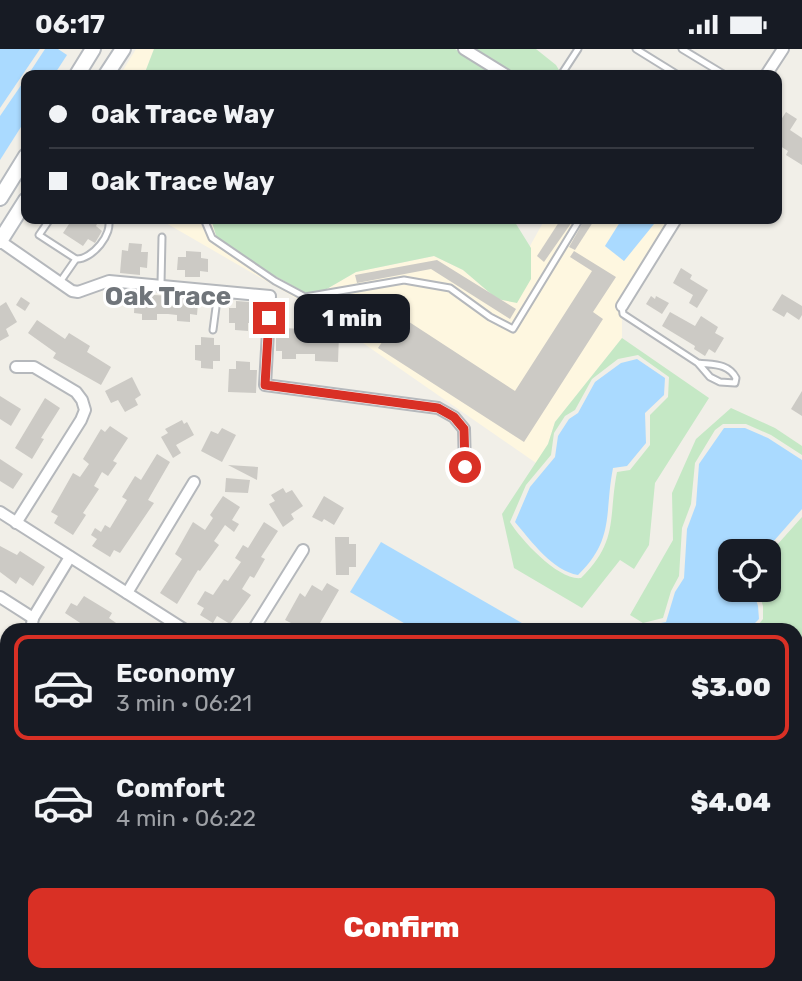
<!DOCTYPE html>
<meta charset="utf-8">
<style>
body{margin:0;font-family:Rubik,sans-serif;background:#242831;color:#f1f3f6;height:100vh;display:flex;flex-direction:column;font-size:26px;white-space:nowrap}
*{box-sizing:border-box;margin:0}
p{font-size:23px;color:#9ea1a6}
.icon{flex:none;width:38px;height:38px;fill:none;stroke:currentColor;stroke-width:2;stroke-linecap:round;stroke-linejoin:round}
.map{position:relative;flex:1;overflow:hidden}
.side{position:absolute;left:0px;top:574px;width:803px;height:359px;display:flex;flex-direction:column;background:#171b24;border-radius:21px 21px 0 0;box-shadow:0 2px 5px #0004}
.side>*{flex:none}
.top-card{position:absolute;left:21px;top:21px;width:761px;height:154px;border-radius:14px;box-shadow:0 2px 5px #0004;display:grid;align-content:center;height:154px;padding:0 28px;background:#171b24}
.controls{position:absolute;left:718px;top:490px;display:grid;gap:14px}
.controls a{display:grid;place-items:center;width:63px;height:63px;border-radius:14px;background:#171b24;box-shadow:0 2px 5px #0004;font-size:35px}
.end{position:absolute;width:32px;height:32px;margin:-16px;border:9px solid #d93025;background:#fff;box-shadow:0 0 0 4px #fff}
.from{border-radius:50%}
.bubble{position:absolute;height:49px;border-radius:14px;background:#171b24;box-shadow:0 2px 5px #0004;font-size:23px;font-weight:800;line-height:49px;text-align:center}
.top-card b{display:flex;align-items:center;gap:24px;height:66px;font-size:26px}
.top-card b+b{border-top:2px solid #363941}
.top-card i{width:18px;height:18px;background:#f1f3f6}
ul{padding:12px 0 0;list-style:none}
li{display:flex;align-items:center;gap:21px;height:105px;margin:0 14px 10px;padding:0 14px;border:4px solid transparent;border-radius:14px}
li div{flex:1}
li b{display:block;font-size:26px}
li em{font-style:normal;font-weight:800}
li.active{border-color:#d93025}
li>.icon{width:63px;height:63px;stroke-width:1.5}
.action{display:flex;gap:14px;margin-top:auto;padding:14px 28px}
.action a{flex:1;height:80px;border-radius:14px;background:#d93025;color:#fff;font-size:28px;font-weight:800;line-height:80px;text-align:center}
.status{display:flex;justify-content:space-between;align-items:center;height:49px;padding:0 35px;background:#171b24;direction:ltr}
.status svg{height:19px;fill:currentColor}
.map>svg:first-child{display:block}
.commercial{fill:#fef7e0}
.green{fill:#c5e8c5;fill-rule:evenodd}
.water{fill:#aadaff}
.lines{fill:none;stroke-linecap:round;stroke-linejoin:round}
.stream{stroke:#aadaff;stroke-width:2.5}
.building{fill:#cccac5}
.lane-casing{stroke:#b5b8bc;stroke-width:9}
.street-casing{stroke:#b5b8bc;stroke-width:14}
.secondary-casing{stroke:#b6babf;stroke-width:18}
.lane{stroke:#fff;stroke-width:5}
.street{stroke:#fff;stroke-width:10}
.secondary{stroke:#fff;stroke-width:14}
.route{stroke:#d93025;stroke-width:9}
.labels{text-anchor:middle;stroke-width:6;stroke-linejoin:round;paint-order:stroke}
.neighbourhood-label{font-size:26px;font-weight:bold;fill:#70757a;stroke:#fff}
</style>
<div class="status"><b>06:17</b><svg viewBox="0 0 49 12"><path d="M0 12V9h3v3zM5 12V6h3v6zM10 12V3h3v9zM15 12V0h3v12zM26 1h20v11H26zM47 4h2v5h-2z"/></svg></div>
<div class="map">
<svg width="802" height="932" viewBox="0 0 802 932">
<rect width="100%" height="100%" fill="#f1efe8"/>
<g class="commercial">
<polygon points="136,0 154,0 144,26 120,26"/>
<polygon points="159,170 211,170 219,196 313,248 356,223 434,207 463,221 497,250 531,230 530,197 545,170 622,170 605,197 624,212 658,170 669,170 615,258 622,264 622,289 555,373 548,395 536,414 311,258"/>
</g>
<g class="green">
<polygon points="154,0 455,0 497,26 144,26"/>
<polygon points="473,0 536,0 556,16 562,26 515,26"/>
<polygon points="211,170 513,170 531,199 531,230 517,254 497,250 463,221 434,207 356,223 313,248 219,196"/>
<path d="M622 289 709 349 655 434 649 496 634 520 620 511 582 559 514 519 502 465 548 395 555 373ZM638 306 669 328 668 348 650 366V396L630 421 617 423C608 469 619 492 581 529 559 532 521 491 510 473L526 436 551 406 554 384 565 367 575 361 592 330 618 310Z"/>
<polygon points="731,359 775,379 802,397 802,406 771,386 746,375 723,375 715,381 695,414 691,455 682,479 679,527 671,542 663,569 643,574 630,566 673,491 672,444 696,390"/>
<polygon points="802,468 802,649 796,642 796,581 754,581 763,570 763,557 758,541 768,541 768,506"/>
</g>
<g class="water">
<polygon points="0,0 40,0 0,59"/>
<polygon points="45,0 58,0 67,6 54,26 28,26"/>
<polygon points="26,29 26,70 0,111 0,67"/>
<polygon points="622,170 658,170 624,212 605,197"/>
<path d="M637 310 665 329 664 346 645 364 646 394 627 417 613 419C604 465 615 490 578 526 553 522 531 492 515 473L530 438 555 408 558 387 569 370 578 364 595 333 621 314Z"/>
<polygon points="724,379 745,379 768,389 802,411 802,460 765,502 730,502 730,541 753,541 758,557 759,570 748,581 653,581 646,577 666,573 675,543 684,529 687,480 696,456 699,415"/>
<polygon points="381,493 534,581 416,581 350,543"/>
</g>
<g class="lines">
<g class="stream">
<polyline points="796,848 802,839"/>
<polyline points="742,932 745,926"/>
</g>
</g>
<g class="building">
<polygon points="786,63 797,70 790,81 802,89 802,116 786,106 788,102 777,95 777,77"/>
<polygon points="61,170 94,170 98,173 96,177 102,182 95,194 88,190 83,197 63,184 69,175"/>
<polygon points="561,170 574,170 544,213 537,207"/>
<polygon points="585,170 595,170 575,201 569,198"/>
<polygon points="129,194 142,195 141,203 148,203 147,219 140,218 140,226 120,224 122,201 128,202"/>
<polygon points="186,202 201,203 201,209 208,210 208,223 200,222 200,228 185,228 185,221 177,221 178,208 186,208"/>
<polygon points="574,202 616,228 593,263 603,270 524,393 378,299 400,267 515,342 592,222 570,208"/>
<polygon points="437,211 516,260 510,270 431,220 357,234 355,226"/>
<polygon points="681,219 692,226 690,230 708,241 697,259 689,254 693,246 673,234"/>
<polygon points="135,245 191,248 191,253 198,254 197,266 190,265 190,273 177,272 177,266 168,265 157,265 157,271 142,271 142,265 134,264"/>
<polygon points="782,245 802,257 802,266 799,271 787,263 784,268 772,261"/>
<polygon points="651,247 655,250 656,247 669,254 662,265 646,255"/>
<polygon points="21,248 30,254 25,262 16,256"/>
<polygon points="236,252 249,253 249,259 255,260 255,274 248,274 248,282 235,281 235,274 229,274 229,259 236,259"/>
<polygon points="6,253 17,273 6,280 9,287 0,292 0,257"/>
<polygon points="670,263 695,277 701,267 718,278 715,284 724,289 715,304 709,300 705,307 694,300 695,297 662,277"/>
<polygon points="37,271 65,290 69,284 90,297 87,303 111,318 101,336 53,309 56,304 28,284"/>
<polygon points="283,279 303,280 303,285 339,286 338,313 315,312 315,305 296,305 296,310 282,310 282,302 276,302 276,287 283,287"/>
<polygon points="201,288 214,289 214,296 220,296 220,312 213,312 213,320 201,319 201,312 195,311 195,296 201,296"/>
<polygon points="236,312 250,313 250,321 257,321 256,344 228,343 229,320 236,320"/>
<polygon points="132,328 141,346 135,350 138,356 125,363 118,351 111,354 105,342"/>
<polygon points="802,342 802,367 791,360"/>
<polygon points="0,347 21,360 11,377 0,370"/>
<polygon points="45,349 60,359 41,389 44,390 32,410 15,399"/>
<polygon points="182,371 184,375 187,373 194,386 176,396 181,404 173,409 161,388 168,384 165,380"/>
<polygon points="110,377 128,389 113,412 117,414 108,427 102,423 94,437 99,440 83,464 86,466 73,486 54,474 58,467 51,463 73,424 80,428 89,415 83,410 101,380 105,383"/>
<polygon points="222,379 236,386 222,413 201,402 211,382 218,385"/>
<polygon points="157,405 170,413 148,451 154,454 120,504 114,501 110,508 92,497 97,490 91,486 95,479 101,483 105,476 110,479 127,451 122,448 135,427 141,431"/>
<polygon points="0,410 23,425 13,440 0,432"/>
<polygon points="228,416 258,418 257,431"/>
<polygon points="226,429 250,431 248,444 225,443"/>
<polygon points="283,439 286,444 292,441 303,457 291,465 294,470 283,478 269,455 275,452 271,446"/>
<polygon points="223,447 240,458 232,471 239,475 234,483 225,476 214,492 219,496 200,522 198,521 177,555 160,544 182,510 175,505 193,473 205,481 213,469 210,466"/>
<polygon points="324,447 344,459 334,476 324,470 322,473 312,468"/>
<polygon points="264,473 278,482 261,508 265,510 254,529 250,527 242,540 251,546 230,575 217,567 213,574 200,566 204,559 197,555 205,542 213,546 224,530 228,532 241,513 235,509 243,496 248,499"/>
<polygon points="335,488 349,488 349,495 356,495 356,518 349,518 349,526 336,526"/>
<polygon points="0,497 17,506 20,502 45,518 33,537 20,528 16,535 0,523"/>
<polygon points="327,534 339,541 316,581 286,581 291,574 285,571 300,544 305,548 312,536 322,542"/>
<polygon points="84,547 112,564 109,569 126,581 91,581 65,564 71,554 77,557"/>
<polygon points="0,674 7,687 7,730 0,735"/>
<polygon points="7,760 7,793 0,806 0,773"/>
</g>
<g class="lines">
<g class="lane-casing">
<g id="lane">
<polyline points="636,0 678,26"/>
<polyline points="682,0 725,26"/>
<polyline points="561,26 578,0"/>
<path d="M50 170 39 186 76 210C92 211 114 184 108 170"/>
<polyline points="204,170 212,189 275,232 305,248 404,231 450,239 490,268 513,280 580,170"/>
<polyline points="60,233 76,210"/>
<polyline points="161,235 162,188"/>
<path d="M622 257 623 265 698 314 710 328 720 333 735 334 736 329C728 314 713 316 698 314"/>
<polyline points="213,281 218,243"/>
</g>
</g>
<g class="street-casing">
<g id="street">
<polyline points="464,0 506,26"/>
<polyline points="766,26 783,0"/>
<polyline points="0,192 72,242 78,243 109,232 270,247 265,336 438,359 454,368 464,380 465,418"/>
<polyline points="622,257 676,170"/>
<polyline points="16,318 34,318 76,343 82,351 85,361 81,371 16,474"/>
<polyline points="0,463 185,581"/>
<polyline points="127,544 194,433"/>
<polyline points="0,548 33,569"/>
<polyline points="31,581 33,569 70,508"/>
<polyline points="253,581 303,501"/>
<polyline points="0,655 7,655"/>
<polyline points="0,825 7,829"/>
<polyline points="0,895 7,884"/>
<polyline points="401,926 412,932"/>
<polyline points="600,926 601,932"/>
<polyline points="117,932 121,926"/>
<polyline points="301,932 305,926"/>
<polyline points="517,932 541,926"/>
</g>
</g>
<g class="secondary-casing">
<g id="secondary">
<polyline points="77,26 93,0"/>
<polyline points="106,26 123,0"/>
<polyline points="0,149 26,107"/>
<polyline points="0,192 26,151"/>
</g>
</g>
<use href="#lane" class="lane"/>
<use href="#street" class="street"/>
<use href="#secondary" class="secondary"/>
</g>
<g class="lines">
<polyline class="route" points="269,269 265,336 438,359 454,368 464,380 465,418"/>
</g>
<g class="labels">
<g class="neighbourhood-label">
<text x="168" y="256">Oak Trace</text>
</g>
</g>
</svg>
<div class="controls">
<a><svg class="icon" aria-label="locate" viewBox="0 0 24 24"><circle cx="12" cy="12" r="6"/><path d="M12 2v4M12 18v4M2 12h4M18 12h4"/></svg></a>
</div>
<i class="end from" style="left:465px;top:418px"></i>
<i class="end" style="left:269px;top:269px"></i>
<div class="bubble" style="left:294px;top:245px;width:116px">1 min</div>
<div class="top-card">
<b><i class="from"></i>Oak Trace Way</b>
<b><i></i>Oak Trace Way</b>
</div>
<section class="side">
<ul>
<li class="active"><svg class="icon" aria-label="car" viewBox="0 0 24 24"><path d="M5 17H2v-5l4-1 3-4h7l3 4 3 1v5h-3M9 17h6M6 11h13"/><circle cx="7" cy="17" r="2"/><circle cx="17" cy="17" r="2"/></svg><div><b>Economy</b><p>3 min · 06:21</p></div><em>$3.00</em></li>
<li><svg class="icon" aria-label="car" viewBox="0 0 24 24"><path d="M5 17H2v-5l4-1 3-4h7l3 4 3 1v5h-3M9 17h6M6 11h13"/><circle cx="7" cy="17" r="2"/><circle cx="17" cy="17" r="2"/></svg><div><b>Comfort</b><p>4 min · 06:22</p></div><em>$4.04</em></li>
</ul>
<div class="action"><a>Confirm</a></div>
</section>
</div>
